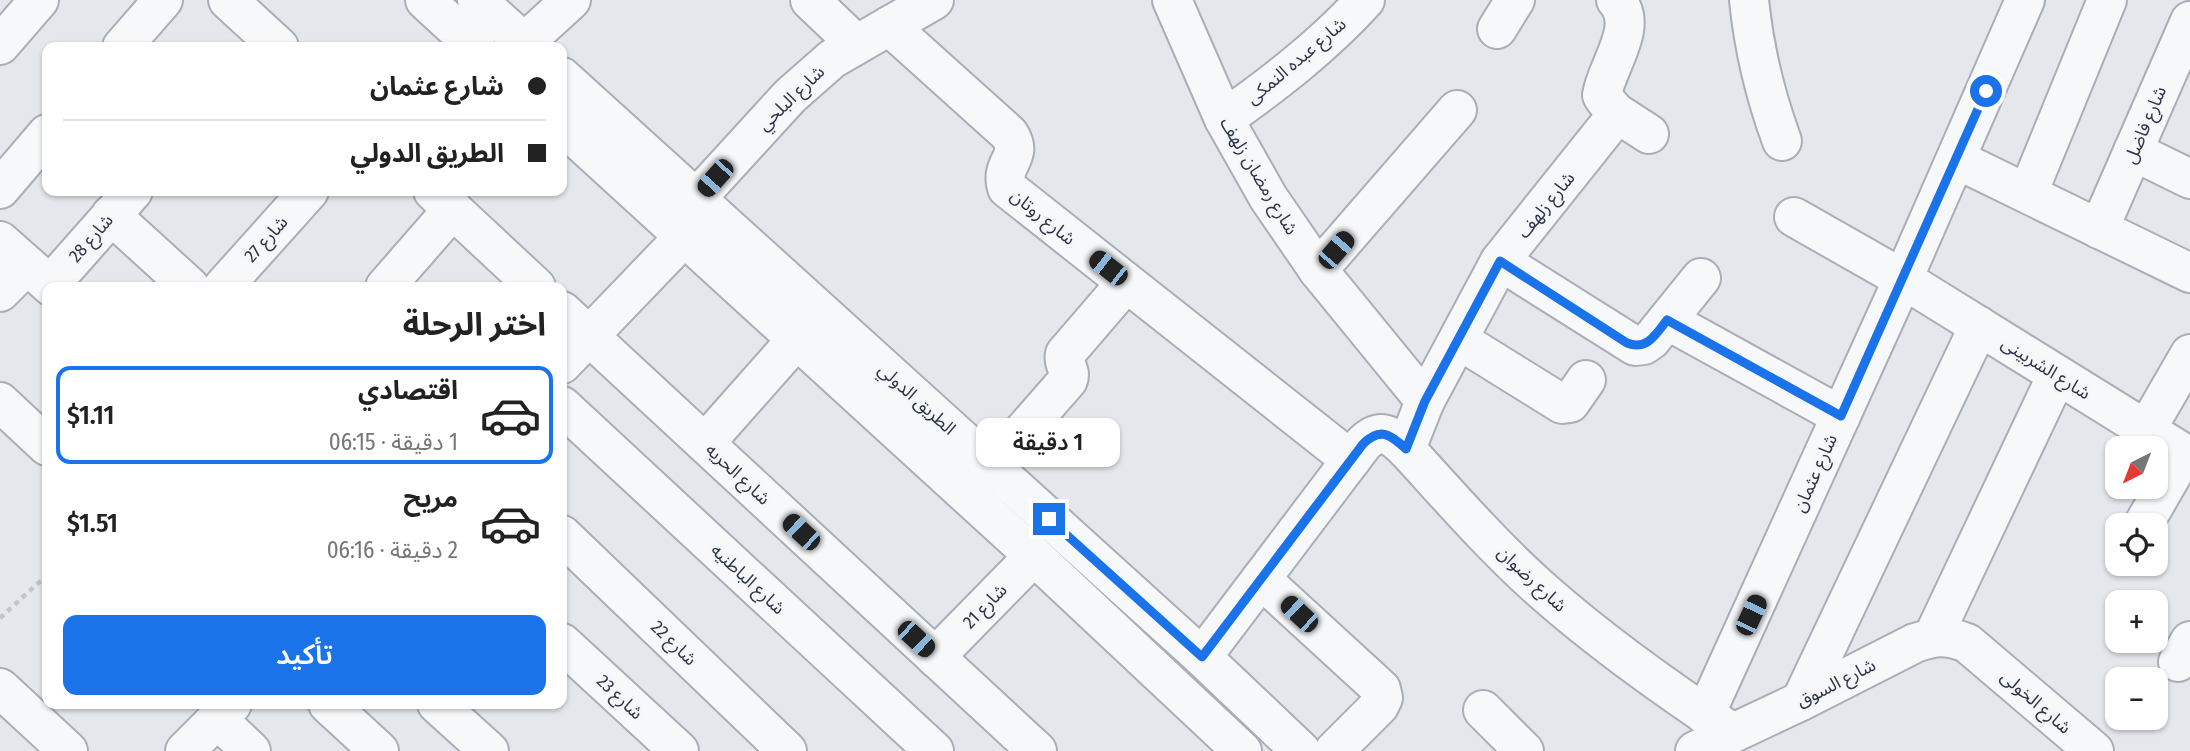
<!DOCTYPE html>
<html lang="ar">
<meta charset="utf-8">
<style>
body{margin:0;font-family:"Fira Sans Condensed","Noto Sans Arabic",sans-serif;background:#f6f6f6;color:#222;direction:rtl;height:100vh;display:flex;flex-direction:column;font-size:26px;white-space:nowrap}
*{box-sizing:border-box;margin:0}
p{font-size:23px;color:#767676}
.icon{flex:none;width:38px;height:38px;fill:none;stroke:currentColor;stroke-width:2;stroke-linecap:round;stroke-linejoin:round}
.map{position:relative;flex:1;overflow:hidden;direction:ltr}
.side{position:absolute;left:42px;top:282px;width:525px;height:427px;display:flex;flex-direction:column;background:#fff;border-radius:14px;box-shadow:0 2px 5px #0004;direction:rtl}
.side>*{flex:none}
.top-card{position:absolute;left:42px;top:42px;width:525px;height:154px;border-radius:14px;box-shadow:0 2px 5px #0004;direction:rtl;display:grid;align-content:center;height:154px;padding:0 21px;background:#fff}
.needle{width:46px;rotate:222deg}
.fabs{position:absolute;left:2105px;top:436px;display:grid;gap:14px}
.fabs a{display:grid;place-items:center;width:63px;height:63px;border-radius:14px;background:#fff;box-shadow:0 2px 5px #0004;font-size:35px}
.end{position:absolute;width:32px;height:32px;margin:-16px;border:9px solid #1a73e8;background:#fff;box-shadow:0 0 0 4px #fff}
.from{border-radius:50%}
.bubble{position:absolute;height:49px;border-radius:14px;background:#fff;box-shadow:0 2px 5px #0004;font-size:23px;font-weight:600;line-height:49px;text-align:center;direction:rtl}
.car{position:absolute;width:21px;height:42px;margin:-21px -10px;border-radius:9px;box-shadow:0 0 5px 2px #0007;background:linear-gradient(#222 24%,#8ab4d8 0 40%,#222 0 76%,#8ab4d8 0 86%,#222 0)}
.top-card b{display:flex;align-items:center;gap:24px;height:66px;font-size:26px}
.top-card b+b{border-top:2px solid #e0e0e0}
.top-card i{width:18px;height:18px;background:#222}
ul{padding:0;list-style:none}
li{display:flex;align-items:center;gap:21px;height:98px;margin:0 14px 10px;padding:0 7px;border:4px solid transparent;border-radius:14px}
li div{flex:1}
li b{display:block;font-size:26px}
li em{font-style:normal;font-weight:600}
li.active{border-color:#1a73e8}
li>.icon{width:63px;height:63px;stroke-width:1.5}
h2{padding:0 21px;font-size:32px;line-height:84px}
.action{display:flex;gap:14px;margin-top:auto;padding:14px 21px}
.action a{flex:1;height:80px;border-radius:14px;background:#1a73e8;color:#fff;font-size:28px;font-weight:600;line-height:80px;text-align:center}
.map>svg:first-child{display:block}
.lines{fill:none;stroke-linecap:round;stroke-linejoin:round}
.minor-casing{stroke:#a9aeb7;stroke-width:42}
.tertiary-casing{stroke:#a9aeb7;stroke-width:42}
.path{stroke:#c2c5cb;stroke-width:4.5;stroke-dasharray:5 5;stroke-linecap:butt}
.minor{stroke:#f7f8fa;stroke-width:38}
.tertiary{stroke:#f7f8fa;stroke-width:38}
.route{stroke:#1a73e8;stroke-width:9}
.labels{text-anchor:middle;stroke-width:5;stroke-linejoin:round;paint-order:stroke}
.street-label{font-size:18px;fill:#2b3445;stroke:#f4f6f9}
</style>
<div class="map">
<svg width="2190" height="751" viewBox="0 0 2190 751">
<rect width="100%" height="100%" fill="#e4e7ec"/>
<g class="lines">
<g class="minor-casing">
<g id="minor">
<polyline points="228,0 279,47"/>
<polyline points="810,0 856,44"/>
<polyline points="1172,0 1224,119 1268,197 1318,270 1425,401"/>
<path d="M1749 0C1754 49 1765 95 1782 141"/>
<path d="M889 26 1009 134C1025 158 999 162 1007 188L1351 460"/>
<polyline points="1497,29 1515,0"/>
<polyline points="524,43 571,0"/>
<polyline points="0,45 39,0"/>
<polyline points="122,47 163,0"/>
<polyline points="1615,112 1649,134"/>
<path d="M1224 119C1275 83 1323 46 1365 0"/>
<polyline points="2133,151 2190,179"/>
<polyline points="1956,159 2190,273"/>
<polyline points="0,189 47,134"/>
<polyline points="433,191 536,287"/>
<polyline points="2028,193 2107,0"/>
<polyline points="111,215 190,287"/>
<polyline points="1794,217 1903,279 2190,457"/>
<polyline points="673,224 790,96 832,59 934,0"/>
<polyline points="2099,229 2190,21"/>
<polyline points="0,241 52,287"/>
<polyline points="1500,261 1635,346 1644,345 1651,340 1701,278"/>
<polyline points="1318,270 1457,110"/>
<polyline points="50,285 133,191"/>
<polyline points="223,287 309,191"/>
<polyline points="385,287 453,209"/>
<polyline points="0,292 27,265"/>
<polyline points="562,311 1037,751"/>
<polyline points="1667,320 1841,416"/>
<polyline points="1459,340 1562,404 1570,403 1586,380"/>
<polyline points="562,364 684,237"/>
<polyline points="0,402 47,446"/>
<polyline points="562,406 934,751"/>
<polyline points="2146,430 2190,354"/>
<polyline points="705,443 798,338"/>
<path d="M1406 449 1425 401 1500 261 1615 117C1615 107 1606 104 1602 95 1607 65 1640 26 1616 0"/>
<path d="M992 467 1068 380C1072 370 1062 364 1065 354L1126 283"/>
<polyline points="2143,525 2184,454"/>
<polyline points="562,535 787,751"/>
<polyline points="1261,579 1381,689 1383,698 1379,706 1334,751"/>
<polyline points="1933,637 2057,375"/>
<polyline points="562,643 679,751"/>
<polyline points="935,657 1034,556"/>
<path d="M1202 657 1363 444C1380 427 1390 434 1406 449 1451 498 1494 548 1544 592 1603 644 1668 690 1733 733"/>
<polyline points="2178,662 2190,641"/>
<polyline points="0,688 68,751"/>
<polyline points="1801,701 1979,326"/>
<polyline points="328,704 379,751"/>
<polyline points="437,704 489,751"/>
<polyline points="1483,710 1524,751"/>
<polyline points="1705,715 1903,279 2025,0"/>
<polyline points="217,719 251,751"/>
<polyline points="185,751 232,704"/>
<path d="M1695 751 1801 701 1915 643C1936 636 1945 635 1967 643L2094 751"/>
</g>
</g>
<g class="tertiary-casing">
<g id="tertiary">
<polyline points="425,0 476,47"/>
<polyline points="477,0 529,47"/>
<polyline points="562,77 1202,657 1301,751"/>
<polyline points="562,125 1034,556 1242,751"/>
</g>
</g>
<polyline class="path" points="0,618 47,575"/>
<use href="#minor" class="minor"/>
<use href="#tertiary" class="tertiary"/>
</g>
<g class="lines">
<path class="route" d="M1049 519 1202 657 1363 444C1380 427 1390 434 1406 449L1425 401 1500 261 1627 343C1647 351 1656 334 1667 320L1841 416 1986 91"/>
</g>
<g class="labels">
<g class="street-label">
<text transform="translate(1296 61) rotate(-40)" y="6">شارع عبده النمكى</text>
<text transform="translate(791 98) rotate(-44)" y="6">شارع البلحي</text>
<text transform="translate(2145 125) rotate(-67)" y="6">شارع فاضل</text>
<text transform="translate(1259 176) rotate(59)" y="6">شارع رمضان زلهف</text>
<text transform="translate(1546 205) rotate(-51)" y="6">شارع زلهف</text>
<text transform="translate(1043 217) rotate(39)" y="6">شارع روتان</text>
<text transform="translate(91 238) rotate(-49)" y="6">شارع 28</text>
<text transform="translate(266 239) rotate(-48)" y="6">شارع 27</text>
<text transform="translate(2046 368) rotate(32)" y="6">شارع الشربينى</text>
<text transform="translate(917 399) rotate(42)" y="6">الطريق الدولي</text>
<text transform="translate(1815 473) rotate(-66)" y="6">شارع عثمان</text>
<text transform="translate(738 474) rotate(43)" y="6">شارع الحريه</text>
<text transform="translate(748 579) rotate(43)" y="6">شارع الباطنيه</text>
<text transform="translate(1532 579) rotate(43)" y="6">شارع رضوان</text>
<text transform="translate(985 606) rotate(-46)" y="6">شارع 21</text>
<text transform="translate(674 643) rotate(44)" y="6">شارع 22</text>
<text transform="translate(1836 683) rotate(-27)" y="6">شارع السوق</text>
<text transform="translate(620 697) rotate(43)" y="6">شارع 23</text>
<text transform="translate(2036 702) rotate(41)" y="6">شارع الخولى</text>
</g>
</g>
</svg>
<div class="fabs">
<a><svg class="needle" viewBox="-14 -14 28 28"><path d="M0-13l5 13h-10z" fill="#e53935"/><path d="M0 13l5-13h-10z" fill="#767676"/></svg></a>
<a><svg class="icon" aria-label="locate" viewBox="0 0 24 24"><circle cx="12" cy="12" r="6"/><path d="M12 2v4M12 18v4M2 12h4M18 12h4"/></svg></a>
<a>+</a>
<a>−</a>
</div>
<i class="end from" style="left:1986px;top:91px"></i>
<i class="end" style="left:1049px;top:519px"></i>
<div class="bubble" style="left:976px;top:418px;width:144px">1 دقيقة</div>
<i class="car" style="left:715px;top:178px;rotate:222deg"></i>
<i class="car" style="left:1336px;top:250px;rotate:41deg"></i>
<i class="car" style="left:1108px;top:268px;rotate:308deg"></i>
<i class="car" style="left:801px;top:532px;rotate:313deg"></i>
<i class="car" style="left:1299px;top:614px;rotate:313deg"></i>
<i class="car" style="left:1751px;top:615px;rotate:25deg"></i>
<i class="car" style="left:916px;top:639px;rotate:133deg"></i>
<div class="top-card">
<b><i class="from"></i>شارع عثمان</b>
<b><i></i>الطريق الدولي</b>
</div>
<section class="side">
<h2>اختر الرحلة</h2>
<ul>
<li class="active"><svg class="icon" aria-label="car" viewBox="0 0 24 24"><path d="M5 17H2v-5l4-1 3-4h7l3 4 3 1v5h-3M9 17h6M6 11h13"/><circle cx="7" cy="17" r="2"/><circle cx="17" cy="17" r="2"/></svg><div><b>اقتصادي</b><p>1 دقيقة · 06:15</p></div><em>$1.11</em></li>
<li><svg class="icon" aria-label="car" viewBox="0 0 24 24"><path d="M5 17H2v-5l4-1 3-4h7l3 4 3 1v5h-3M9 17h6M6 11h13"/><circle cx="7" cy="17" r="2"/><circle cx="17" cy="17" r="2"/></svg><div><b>مريح</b><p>2 دقيقة · 06:16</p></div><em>$1.51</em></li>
</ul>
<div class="action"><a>تأكيد</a></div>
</section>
</div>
